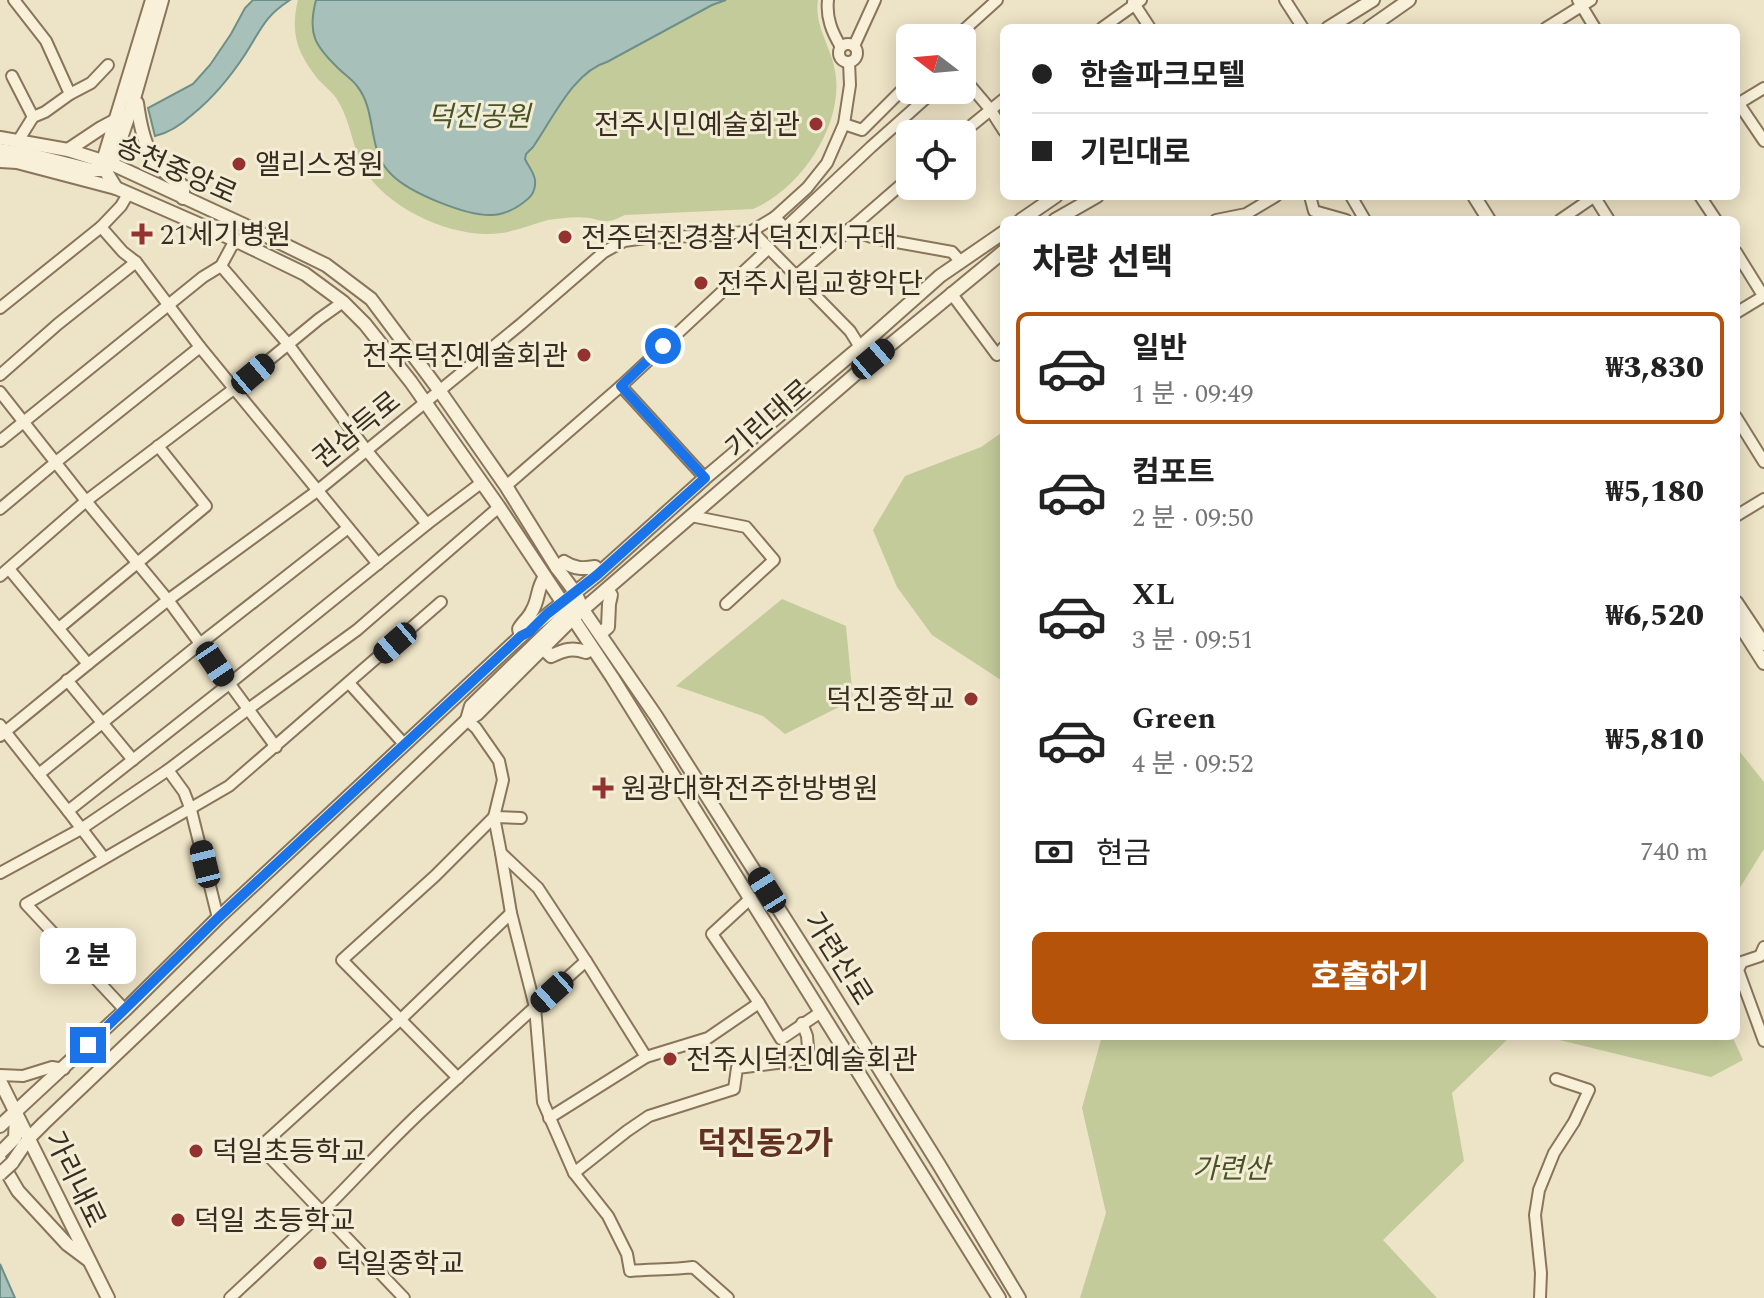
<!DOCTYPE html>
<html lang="ko">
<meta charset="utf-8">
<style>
body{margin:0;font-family:Spectral,"Noto Sans KR",serif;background:#f2f2f2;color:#222;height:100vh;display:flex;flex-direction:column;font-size:30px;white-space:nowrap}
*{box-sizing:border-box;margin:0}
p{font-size:26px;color:#767676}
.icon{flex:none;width:44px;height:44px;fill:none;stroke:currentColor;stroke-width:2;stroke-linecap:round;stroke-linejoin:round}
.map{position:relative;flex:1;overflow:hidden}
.sheet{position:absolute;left:1000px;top:216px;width:740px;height:824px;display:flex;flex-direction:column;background:#fff;border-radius:12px;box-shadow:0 4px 20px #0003}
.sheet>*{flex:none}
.guide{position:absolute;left:1000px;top:24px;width:740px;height:176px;border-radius:12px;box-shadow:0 4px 20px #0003;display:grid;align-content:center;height:176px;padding:0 32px;background:#fff}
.needle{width:52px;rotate:286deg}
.fabs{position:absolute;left:896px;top:24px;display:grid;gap:16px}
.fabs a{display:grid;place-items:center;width:80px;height:80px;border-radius:12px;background:#fff;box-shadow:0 4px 20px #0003;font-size:40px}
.end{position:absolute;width:36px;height:36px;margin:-18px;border:10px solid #1a73e8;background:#fff;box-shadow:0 0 0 4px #fff}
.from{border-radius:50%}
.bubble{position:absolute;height:56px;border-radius:12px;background:#fff;box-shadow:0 4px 20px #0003;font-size:26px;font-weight:800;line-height:56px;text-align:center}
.car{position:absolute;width:24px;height:48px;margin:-24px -12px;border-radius:10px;box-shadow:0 0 6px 2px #0007;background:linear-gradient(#222 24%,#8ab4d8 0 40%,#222 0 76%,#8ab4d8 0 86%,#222 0)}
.guide b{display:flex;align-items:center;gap:28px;height:76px;font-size:30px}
.guide b+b{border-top:2px solid #e0e0e0}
.guide i{width:20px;height:20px;background:#222}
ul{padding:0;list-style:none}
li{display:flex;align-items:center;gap:24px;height:112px;margin:0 16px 12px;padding:0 16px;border:4px solid transparent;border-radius:12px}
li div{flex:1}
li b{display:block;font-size:30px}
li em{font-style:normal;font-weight:800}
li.active{border-color:#b45309}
li>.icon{width:72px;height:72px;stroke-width:1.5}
h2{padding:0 32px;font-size:36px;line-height:96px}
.pay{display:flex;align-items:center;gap:20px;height:88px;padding:0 32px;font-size:30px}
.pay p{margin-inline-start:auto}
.action{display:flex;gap:16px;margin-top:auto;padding:16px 32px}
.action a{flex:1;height:92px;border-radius:12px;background:#b45309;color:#fff;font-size:32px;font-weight:800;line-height:92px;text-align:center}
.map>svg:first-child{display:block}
.green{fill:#c3cb9a}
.water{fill:#a7c1ba;stroke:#6e8f88;stroke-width:2}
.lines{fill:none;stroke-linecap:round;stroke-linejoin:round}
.minor-casing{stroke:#88755c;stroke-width:14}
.tertiary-casing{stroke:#88755c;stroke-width:16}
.minor{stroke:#f8f0d9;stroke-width:10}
.tertiary{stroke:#f8f0d9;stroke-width:12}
.tertiary-bridge-casing{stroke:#88755c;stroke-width:16;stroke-linecap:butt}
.tertiary-bridge{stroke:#f8f0d9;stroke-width:12}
.route{stroke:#1a73e8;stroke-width:10}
.poi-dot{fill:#94322f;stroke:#f4edd6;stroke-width:3}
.labels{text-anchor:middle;stroke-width:6;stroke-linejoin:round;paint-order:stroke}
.park-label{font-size:28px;font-style:italic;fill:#475427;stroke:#f4edd6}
.poi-label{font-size:28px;fill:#382d20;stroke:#f4edd6;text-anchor:start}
.street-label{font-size:28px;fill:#382d20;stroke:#f4edd6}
.quarter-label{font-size:32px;font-weight:bold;fill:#633121;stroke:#f4edd6}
</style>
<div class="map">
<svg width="1764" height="1298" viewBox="0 0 1764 1298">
<rect width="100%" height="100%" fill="#ede3c6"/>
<g class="green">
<path d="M298 0H818C814 26 831 46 835 71 845 123 801 189 753 209L625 215C620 217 613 221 608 221 603 222 595 219 590 218 576 216 562 218 548 220 532 224 517 231 501 233 455 240 387 209 364 169 352 147 351 122 338 101 333 92 324 86 317 78 297 52 290 33 298 0Z"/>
<polygon points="1004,431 1004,682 932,635 897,587 873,530 905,476 981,447"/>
<polygon points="782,599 846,626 853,700 785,734 763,716 676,686"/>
<polygon points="1736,747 1764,782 1764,849 1736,894"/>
<polygon points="1102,1036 1511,1036 1452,1093 1464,1161 1383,1240 1437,1298 1080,1298 1106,1213 1082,1108"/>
<polygon points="1543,1036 1732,1036 1743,1060 1711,1077"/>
</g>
<g class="water">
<path d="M253 0H290C264 17 262 28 246 53 231 76 214 97 193 114 182 124 169 133 155 136L148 108 193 84 210 65 231 34 245 8Z"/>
<path d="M316 0H726L712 5 607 62C574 71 552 120 533 147L526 154 525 159C528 166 534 172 535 180 536 193 530 198 520 205 513 210 501 215 492 215 466 216 410 193 392 175 366 151 378 112 357 86 352 79 345 75 339 69 315 46 307 34 316 0Z"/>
<polygon points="0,1264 15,1298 0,1298"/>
</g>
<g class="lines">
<g class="minor-casing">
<g id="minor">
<polyline points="14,0 46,41 70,94"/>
<path d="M828 0C826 18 832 32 841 47"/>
<polyline points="1285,0 1303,28"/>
<polyline points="1578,0 1595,28"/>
<polyline points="1133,2 1150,28"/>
<polyline points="1102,28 1141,0"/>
<polyline points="1546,28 1591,0"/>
<polyline points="955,38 997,0"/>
<circle cx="848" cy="53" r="9"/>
<polyline points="854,46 875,0"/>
<polyline points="12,76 33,117"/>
<polyline points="962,76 990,109 1004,131"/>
<polyline points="1739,104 1764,141"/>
<polyline points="1736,105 1764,88"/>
<polyline points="844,124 862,130 910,82"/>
<polyline points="961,134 1004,99"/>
<polyline points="18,141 33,117 45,112 70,94 91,83 108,65"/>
<polyline points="1310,196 1314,211 1346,220"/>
<polyline points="1351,196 1365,220"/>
<polyline points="1594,196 1609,220"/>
<polyline points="1700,196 1716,220"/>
<polyline points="775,217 785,228 871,147 935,90"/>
<polyline points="1216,220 1246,214 1276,196"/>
<polyline points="1560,220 1595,196"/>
<polyline points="101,227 123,252 136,262 200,347 378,564"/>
<polyline points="849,229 874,238 952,252 960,261"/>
<polyline points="752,231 850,331 860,347 873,359"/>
<polyline points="1736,252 1764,297"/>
<polyline points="221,266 288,344 367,451 427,524"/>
<polyline points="796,276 910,177"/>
<polyline points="951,293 997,355 1004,347"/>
<polyline points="0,308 101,227 121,206 128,194"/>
<polyline points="1736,313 1764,296"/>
<polyline points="0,375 58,324 136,262"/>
<polyline points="621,386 705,478"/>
<polyline points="0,392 86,501 168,600 276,747"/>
<polyline points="1736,417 1764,462"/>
<polyline points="0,441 203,277 221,266 235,240"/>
<polyline points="506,486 621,386 769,248"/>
<polyline points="0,509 56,462 200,347"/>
<polyline points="691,516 746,527 774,560 726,604"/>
<polyline points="1736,516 1764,499"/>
<polyline points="9,569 88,664"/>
<polyline points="0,576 86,501 235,388 319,319 343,302"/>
<polyline points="59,628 206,506 158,446"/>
<polyline points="67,680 133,760"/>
<polyline points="349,683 404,744"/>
<polyline points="467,720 476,728 499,761 503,780 494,817 501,853 538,888 586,961"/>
<polyline points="0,725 68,811 229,684 427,524 481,483"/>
<polyline points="0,736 88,664 168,600 317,491 521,324 604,252 624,241 645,238 717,235 752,231 775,217 807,188 827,163 844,124 850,85 849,62"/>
<polyline points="168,770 184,792 191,810 218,918"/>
<polyline points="39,774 201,643 348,528"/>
<polyline points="68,811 104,858"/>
<polyline points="501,853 511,913"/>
<polyline points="0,873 81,829 168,770 247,710 357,630 499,507"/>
<polyline points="751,898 712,934 759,1003 781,1039 821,1012"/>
<polyline points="1764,947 1760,956 1742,962 1738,970 1764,1041"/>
<polyline points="125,1010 26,904 229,786 441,602"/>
<path d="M646 1057 586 961C532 1009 479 1058 426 1107 390 1140 357 1177 322 1212L260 1147 401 1019 511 913 535 1007 543 1102 574 1173 608 1216 627 1254 630 1271C651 1269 672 1270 693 1267L728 1298"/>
<polyline points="0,1075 23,1076 52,1067 64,1069"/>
<polyline points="458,1078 342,960 435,876 494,817 521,818"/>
<polyline points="549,1118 646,1057 708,1038 759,1003"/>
<polyline points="574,1173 627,1131 649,1116 734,1089 737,1068 809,1059 807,1036 802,1023"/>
<polyline points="230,1298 322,1212 404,1298"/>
<polyline points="1540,1298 1541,1273 1535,1215 1539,1190 1554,1153 1574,1122 1589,1090 1556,1079"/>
</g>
</g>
<g class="tertiary-casing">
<g id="tertiary">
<polyline points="1328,28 1373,0"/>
<polyline points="1369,28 1409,0"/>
<path d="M133 101 137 103C142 140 149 165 183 186V198"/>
<polyline points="0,138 68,150 112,164 244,225 326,265 371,299 439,390 506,486 557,568 575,592 583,610 656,716 827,985 938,1163 1019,1298"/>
<polyline points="0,150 32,155 92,170 105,170 109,166"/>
<polyline points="68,150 101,128 116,120"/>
<polyline points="0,161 17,162 116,188 235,240 305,274 343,302 365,324 411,382 499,507 612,677 999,1298"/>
<polyline points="112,164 131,109 162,0"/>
<polyline points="116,188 105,170 103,161 152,0"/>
<polyline points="1474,196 1489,220"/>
<polyline points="1021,220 1056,196"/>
<polyline points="1055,220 1097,196"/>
<path d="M557 568 564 562C575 569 583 569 595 567L600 572"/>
<polyline points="1736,602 1764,644"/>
<polyline points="1736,619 1764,663"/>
<polyline points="600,634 608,627 609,604 611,595 607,590"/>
<path d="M521 636 519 629C522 623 529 618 532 611 539 600 537 587 545 577"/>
<path d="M544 649 551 656C564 650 572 647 586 652L592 649"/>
<polyline points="467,720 471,706 568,612 571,606"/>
<polyline points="0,1081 108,1298"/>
<polyline points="0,1126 125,1010 218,918 521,636 597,575 705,478 860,347 940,276 1004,232"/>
<polyline points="0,1153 15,1138 16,1115"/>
<polyline points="0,1160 18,1191 67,1244 87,1259"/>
<polyline points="12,1163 29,1138 44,1123 467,720 477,714 572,619 873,359 1004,251"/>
</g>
</g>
<use href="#minor" class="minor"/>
<use href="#tertiary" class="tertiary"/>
<g class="tertiary-bridge-casing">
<polyline id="tertiary-bridge" points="0,1174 12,1163"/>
</g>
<use href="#tertiary-bridge" class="tertiary-bridge"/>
</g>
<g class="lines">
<polyline class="route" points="88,1045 218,918 521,636 529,632 547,614 597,575 705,478 621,386 663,346"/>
</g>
<g class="poi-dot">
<circle cx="816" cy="124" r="8"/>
<circle cx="239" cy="164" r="8"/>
<path d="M138 222h8v8h8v8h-8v8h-8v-8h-8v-8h8z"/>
<circle cx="565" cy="237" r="8"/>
<circle cx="701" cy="283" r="8"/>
<circle cx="584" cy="355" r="8"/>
<circle cx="971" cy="699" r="8"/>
<path d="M599 776h8v8h8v8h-8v8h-8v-8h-8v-8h8z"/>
<circle cx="670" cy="1059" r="8"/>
<circle cx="196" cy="1151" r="8"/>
<circle cx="178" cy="1220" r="8"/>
<circle cx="320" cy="1263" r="8"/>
</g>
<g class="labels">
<g class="park-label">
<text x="479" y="126">덕진공원</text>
<text x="1231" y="1178">가련산</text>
</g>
<g class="poi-label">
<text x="800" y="134" text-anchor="end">전주시민예술회관</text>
<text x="255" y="174">앨리스정원</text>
<text x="160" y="244">21세기병원</text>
<text x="581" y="247">전주덕진경찰서 덕진지구대</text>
<text x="717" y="293">전주시립교향악단</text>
<text x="568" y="365" text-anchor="end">전주덕진예술회관</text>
<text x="955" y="709" text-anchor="end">덕진중학교</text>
<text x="621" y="798">원광대학전주한방병원</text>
<text x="686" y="1069">전주시덕진예술회관</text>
<text x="212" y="1161">덕일초등학교</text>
<text x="194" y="1230">덕일 초등학교</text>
<text x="336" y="1273">덕일중학교</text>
</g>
<g class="street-label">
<text transform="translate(177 169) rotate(24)" y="10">송천중앙로</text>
<text transform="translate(768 418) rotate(-41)" y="10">기린대로</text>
<text transform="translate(356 429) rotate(-39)" y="10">권삼득로</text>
<text transform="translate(839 958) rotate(58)" y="10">가련산로</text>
<text transform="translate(76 1179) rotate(64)" y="10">가리내로</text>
</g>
<g class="quarter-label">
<text x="765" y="1154">덕진동2가</text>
</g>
</g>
</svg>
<div class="fabs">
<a><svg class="needle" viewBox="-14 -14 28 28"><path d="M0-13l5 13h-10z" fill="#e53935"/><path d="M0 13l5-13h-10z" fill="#767676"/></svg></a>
<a><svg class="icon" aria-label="locate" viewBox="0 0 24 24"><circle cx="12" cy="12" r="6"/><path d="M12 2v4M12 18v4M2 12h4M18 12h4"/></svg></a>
</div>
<i class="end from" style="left:663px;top:346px"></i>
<i class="end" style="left:88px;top:1045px"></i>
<div class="bubble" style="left:40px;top:928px;width:96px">2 분</div>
<i class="car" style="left:873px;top:359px;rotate:50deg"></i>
<i class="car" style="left:253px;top:374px;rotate:50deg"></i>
<i class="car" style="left:395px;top:643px;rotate:229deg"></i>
<i class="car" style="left:215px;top:664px;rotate:146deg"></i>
<i class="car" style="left:205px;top:864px;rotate:346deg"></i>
<i class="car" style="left:767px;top:890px;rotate:328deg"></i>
<i class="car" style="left:552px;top:992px;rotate:228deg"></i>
<div class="guide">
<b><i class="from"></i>한솔파크모텔</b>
<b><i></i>기린대로</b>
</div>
<section class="sheet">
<h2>차량 선택</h2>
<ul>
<li class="active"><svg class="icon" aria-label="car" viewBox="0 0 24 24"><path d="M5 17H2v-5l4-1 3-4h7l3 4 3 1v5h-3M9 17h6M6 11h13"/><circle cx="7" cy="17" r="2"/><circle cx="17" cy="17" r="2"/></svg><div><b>일반</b><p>1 분 · 09:49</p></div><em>₩3,830</em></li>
<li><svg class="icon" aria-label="car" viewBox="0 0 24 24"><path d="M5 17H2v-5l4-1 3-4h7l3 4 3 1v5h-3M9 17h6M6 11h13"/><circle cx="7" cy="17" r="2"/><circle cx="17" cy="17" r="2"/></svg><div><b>컴포트</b><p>2 분 · 09:50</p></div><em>₩5,180</em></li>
<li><svg class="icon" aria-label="car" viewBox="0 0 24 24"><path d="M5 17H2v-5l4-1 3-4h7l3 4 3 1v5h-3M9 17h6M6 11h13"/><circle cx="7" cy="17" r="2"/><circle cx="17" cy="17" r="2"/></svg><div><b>XL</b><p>3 분 · 09:51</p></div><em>₩6,520</em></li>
<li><svg class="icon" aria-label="car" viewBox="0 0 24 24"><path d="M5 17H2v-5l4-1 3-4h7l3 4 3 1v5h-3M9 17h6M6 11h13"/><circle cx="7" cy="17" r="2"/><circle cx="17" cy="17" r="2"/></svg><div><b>Green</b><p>4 분 · 09:52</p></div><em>₩5,810</em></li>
</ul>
<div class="pay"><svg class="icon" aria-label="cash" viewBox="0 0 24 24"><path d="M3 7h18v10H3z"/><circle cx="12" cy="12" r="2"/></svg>현금<p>740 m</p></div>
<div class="action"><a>호출하기</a></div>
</section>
</div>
